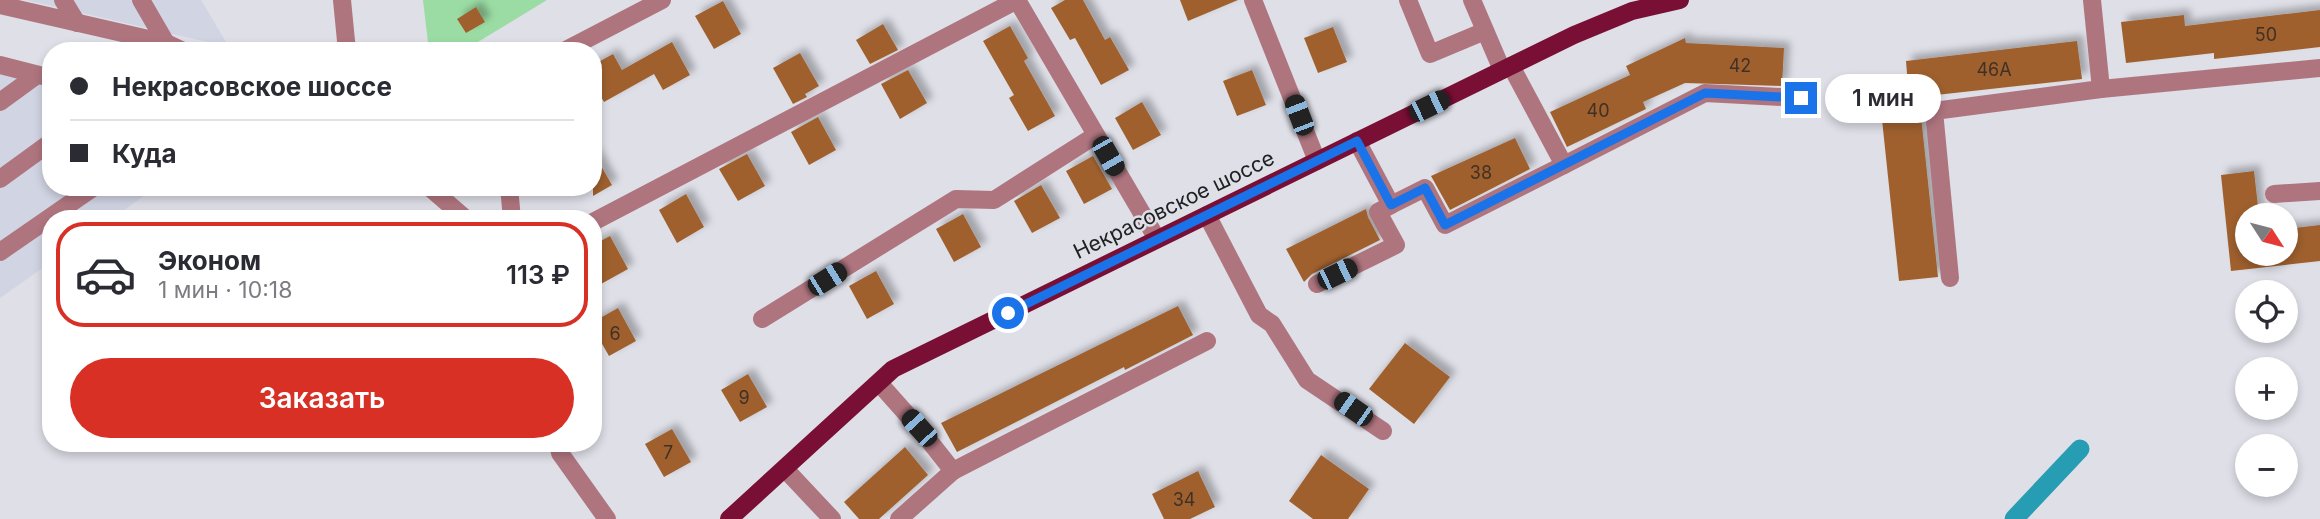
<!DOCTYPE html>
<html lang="ru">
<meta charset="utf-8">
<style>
body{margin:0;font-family:Inter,sans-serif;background:#f2f2f3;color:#2b2b33;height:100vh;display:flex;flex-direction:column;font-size:26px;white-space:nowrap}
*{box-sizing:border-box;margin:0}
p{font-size:23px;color:#7c7c81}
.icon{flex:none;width:38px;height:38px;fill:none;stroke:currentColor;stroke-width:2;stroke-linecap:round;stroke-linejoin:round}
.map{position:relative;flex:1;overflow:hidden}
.sheet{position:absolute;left:42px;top:210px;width:560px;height:242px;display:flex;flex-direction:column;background:#fff;border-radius:28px;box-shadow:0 4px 10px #0003}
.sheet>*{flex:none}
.banner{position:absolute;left:42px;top:42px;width:560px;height:154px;border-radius:28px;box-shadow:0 4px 10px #0003;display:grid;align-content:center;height:154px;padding:0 28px;background:#fff}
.needle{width:46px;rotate:126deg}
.fabs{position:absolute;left:2235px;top:203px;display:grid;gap:14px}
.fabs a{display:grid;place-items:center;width:63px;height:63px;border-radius:50%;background:#fff;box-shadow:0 4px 10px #0003;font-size:35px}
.end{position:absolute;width:32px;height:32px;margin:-16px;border:9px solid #1a73e8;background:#fff;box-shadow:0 0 0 4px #fff}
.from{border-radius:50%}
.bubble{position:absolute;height:49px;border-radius:24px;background:#fff;box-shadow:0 4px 10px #0003;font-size:23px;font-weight:600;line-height:49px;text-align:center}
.car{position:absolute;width:21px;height:42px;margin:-21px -10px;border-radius:9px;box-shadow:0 0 5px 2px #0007;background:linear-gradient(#222 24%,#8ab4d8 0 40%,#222 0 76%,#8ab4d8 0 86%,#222 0)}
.banner b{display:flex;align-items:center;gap:24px;height:66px;font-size:26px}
.banner b+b{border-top:2px solid #e1e1e2}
.banner i{width:18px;height:18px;background:#2b2b33}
ul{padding:12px 0 0;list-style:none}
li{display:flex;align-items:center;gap:21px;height:105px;margin:0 14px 10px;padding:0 14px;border:4px solid transparent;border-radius:28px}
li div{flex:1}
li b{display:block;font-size:26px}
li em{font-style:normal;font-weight:600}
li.on{border-color:#d93025}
li>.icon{width:63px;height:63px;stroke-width:1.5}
.cta{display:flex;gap:14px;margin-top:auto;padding:14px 28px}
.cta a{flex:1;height:80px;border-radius:42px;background:#d93025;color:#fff;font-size:28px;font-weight:600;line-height:80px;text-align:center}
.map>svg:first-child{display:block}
.built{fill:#d1d4e3}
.green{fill:#9bdca4}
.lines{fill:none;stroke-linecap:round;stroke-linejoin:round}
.canal{stroke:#279db3;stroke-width:19}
.building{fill:#9f612e;filter:url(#shadow)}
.minor{stroke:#af757f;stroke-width:18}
.major{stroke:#790f34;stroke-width:18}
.route{stroke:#1a73e8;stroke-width:9}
.labels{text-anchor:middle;stroke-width:5;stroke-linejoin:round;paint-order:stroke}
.number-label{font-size:18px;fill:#403126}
.street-label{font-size:21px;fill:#212124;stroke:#dedfe7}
</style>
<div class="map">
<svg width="2320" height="519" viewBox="0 0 2320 519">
<defs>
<filter id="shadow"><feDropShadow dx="6" dy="-6" stdDeviation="3.5" flood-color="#0004"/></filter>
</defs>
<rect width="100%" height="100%" fill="#dedfe7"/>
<g class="built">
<polygon points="26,0 201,0 229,47"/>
<polygon points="0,60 51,74 51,187 156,187 112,219 51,219 51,262 0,298"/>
</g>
<polygon class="green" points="423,0 547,0 463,51 429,51"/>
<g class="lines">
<polyline class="canal" points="2014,519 2080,449"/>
</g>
<g class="building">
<polygon points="1065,0 1083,0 1105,40 1110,37 1129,70 1101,85 1075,38 1070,40 1051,8"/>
<polygon points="1180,0 1238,0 1188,21"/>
<polygon points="723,1 741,34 714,49 695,16"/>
<polygon points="476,7 485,22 466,33 457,19"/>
<polygon points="2320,10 2320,47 2214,59 2214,53 2126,63 2121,22 2184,15 2185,26"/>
<polygon points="883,24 898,50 870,64 856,40"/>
<polygon points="1010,26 1028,58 1024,61 1055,116 1028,131 1009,98 1014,95 983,41"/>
<polygon points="1333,27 1347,62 1318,73 1304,38"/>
<polygon points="1685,38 1686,43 1784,48 1782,86 1685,83 1643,102 1646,109 1567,147 1550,112 1630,75 1626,66"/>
<polygon points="2077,41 2082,79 1909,98 1906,61"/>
<polygon points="672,42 690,75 663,90 654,74 604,102 593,83 593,65 613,54 622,70"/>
<polygon points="800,53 819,86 805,94 807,97 793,104 773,68"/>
<polygon points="908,70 927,103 900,119 881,84"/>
<polygon points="1252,70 1266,105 1237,116 1223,81"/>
<polygon points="1142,102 1161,135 1133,150 1115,118"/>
<polygon points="1920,106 1938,277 1899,281 1881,110"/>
<polygon points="818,117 836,150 809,165 791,132"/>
<polygon points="1515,138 1530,169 1450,210 1431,176"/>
<polygon points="593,152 612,185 593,196"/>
<polygon points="747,154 765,186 738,201 719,169"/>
<polygon points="1093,156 1112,189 1084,204 1066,171"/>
<polygon points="2254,171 2259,215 2247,215 2247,254 2286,254 2286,229 2320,225 2320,261 2231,271 2221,175"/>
<polygon points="1041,185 1060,218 1032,233 1014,201"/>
<polygon points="686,194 704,227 677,243 659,210"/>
<polygon points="1366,209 1368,217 1380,240 1312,274 1304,282 1286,249"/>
<polygon points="963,214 981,247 954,262 936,229"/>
<polygon points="610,236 628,269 601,284 593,270 593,245"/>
<polygon points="876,271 894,304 867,319 849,286"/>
<polygon points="1178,306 1193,335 1125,370 1124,367 957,452 941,423"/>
<polygon points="618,308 636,341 609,356 593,328 593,322"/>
<polygon points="1405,343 1450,377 1414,424 1369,389"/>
<polygon points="748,374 767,407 740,422 721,390"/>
<polygon points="672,429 691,462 664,477 645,444"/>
<polygon points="905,447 928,475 879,519 859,519 844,502"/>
<polygon points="1321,455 1369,489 1348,519 1313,519 1289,501"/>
<polygon points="1198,471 1215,507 1190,519 1164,519 1152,494"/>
</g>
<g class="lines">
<g class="minor">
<polyline points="63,0 77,23"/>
<polyline points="141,0 166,43"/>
<polyline points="342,0 347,51"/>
<polyline points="1017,0 1157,239"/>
<polyline points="1253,0 1317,161"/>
<polyline points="1408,0 1430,54 1485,31"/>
<polyline points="1472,0 1502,70"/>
<polyline points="0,5 166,43 183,51"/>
<polyline points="564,51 662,0"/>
<polyline points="0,65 51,78"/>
<polyline points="1511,66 1564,165 1705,93 1801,98"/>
<polyline points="2101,89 2320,68"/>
<polyline points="0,102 37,75"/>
<polyline points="0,179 51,142"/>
<polyline points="429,187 466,219"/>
<polyline points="509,187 512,219"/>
<polyline points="2274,194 2320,191"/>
<polyline points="1391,205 1425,188 1445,225 1564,165"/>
<polyline points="1207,215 1259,315 1272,324 1307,380 1383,431"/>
<polyline points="593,222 1017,0"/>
<polyline points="0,252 94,187"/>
<polyline points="1950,278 1934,111 2101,89 2092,0"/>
<polyline points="1317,284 1396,245 1378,212 1391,205 1357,141"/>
<polyline points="762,319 956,199 994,200 1096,135"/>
<polyline points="879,383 919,428 953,471 1207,341"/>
<polyline points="558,443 560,453 607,519"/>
<polyline points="785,469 832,519"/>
<polyline points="899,519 953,471"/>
</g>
<polyline class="major" points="729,519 893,369 1574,35 1632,11 1680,0"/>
</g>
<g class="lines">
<polyline class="route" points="1008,313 1357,141 1391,205 1425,188 1445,225 1705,93 1801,98"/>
</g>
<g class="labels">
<g class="number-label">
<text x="2266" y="41">50</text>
<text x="1740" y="72">42</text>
<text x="1994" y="76">46А</text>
<text x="1598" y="117">40</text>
<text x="1481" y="179">38</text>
<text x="615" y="340">6</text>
<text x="744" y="404">9</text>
<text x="668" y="459">7</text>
<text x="1184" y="506">34</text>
</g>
<g class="street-label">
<text transform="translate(1174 205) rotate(-26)" y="7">Некрасовское шоссе</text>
</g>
</g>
</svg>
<div class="fabs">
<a><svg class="needle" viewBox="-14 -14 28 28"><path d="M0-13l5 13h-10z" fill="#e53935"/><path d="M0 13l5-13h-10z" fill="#7c7c81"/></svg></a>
<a><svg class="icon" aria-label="locate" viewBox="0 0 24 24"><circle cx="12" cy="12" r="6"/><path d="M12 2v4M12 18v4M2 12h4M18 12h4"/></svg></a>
<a>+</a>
<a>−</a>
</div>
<i class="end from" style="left:1008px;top:313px"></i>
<i class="end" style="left:1801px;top:98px"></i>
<div class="bubble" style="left:1825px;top:74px;width:116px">1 мин</div>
<i class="car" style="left:1429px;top:106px;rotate:64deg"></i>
<i class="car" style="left:1299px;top:115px;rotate:339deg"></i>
<i class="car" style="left:1108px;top:156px;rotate:150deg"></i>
<i class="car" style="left:1337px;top:274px;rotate:64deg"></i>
<i class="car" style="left:827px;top:279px;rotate:58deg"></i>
<i class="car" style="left:1353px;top:409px;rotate:305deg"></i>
<i class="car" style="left:919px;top:428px;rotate:318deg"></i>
<div class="banner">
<b><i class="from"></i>Некрасовское шоссе</b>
<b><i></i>Куда</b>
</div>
<section class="sheet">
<ul>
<li class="on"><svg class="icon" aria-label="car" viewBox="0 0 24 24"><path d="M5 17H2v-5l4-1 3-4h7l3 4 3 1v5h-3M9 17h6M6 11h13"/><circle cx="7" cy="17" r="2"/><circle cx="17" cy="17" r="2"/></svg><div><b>Эконом</b><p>1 мин · 10:18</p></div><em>113 ₽</em></li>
</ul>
<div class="cta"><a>Заказать</a></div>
</section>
</div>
